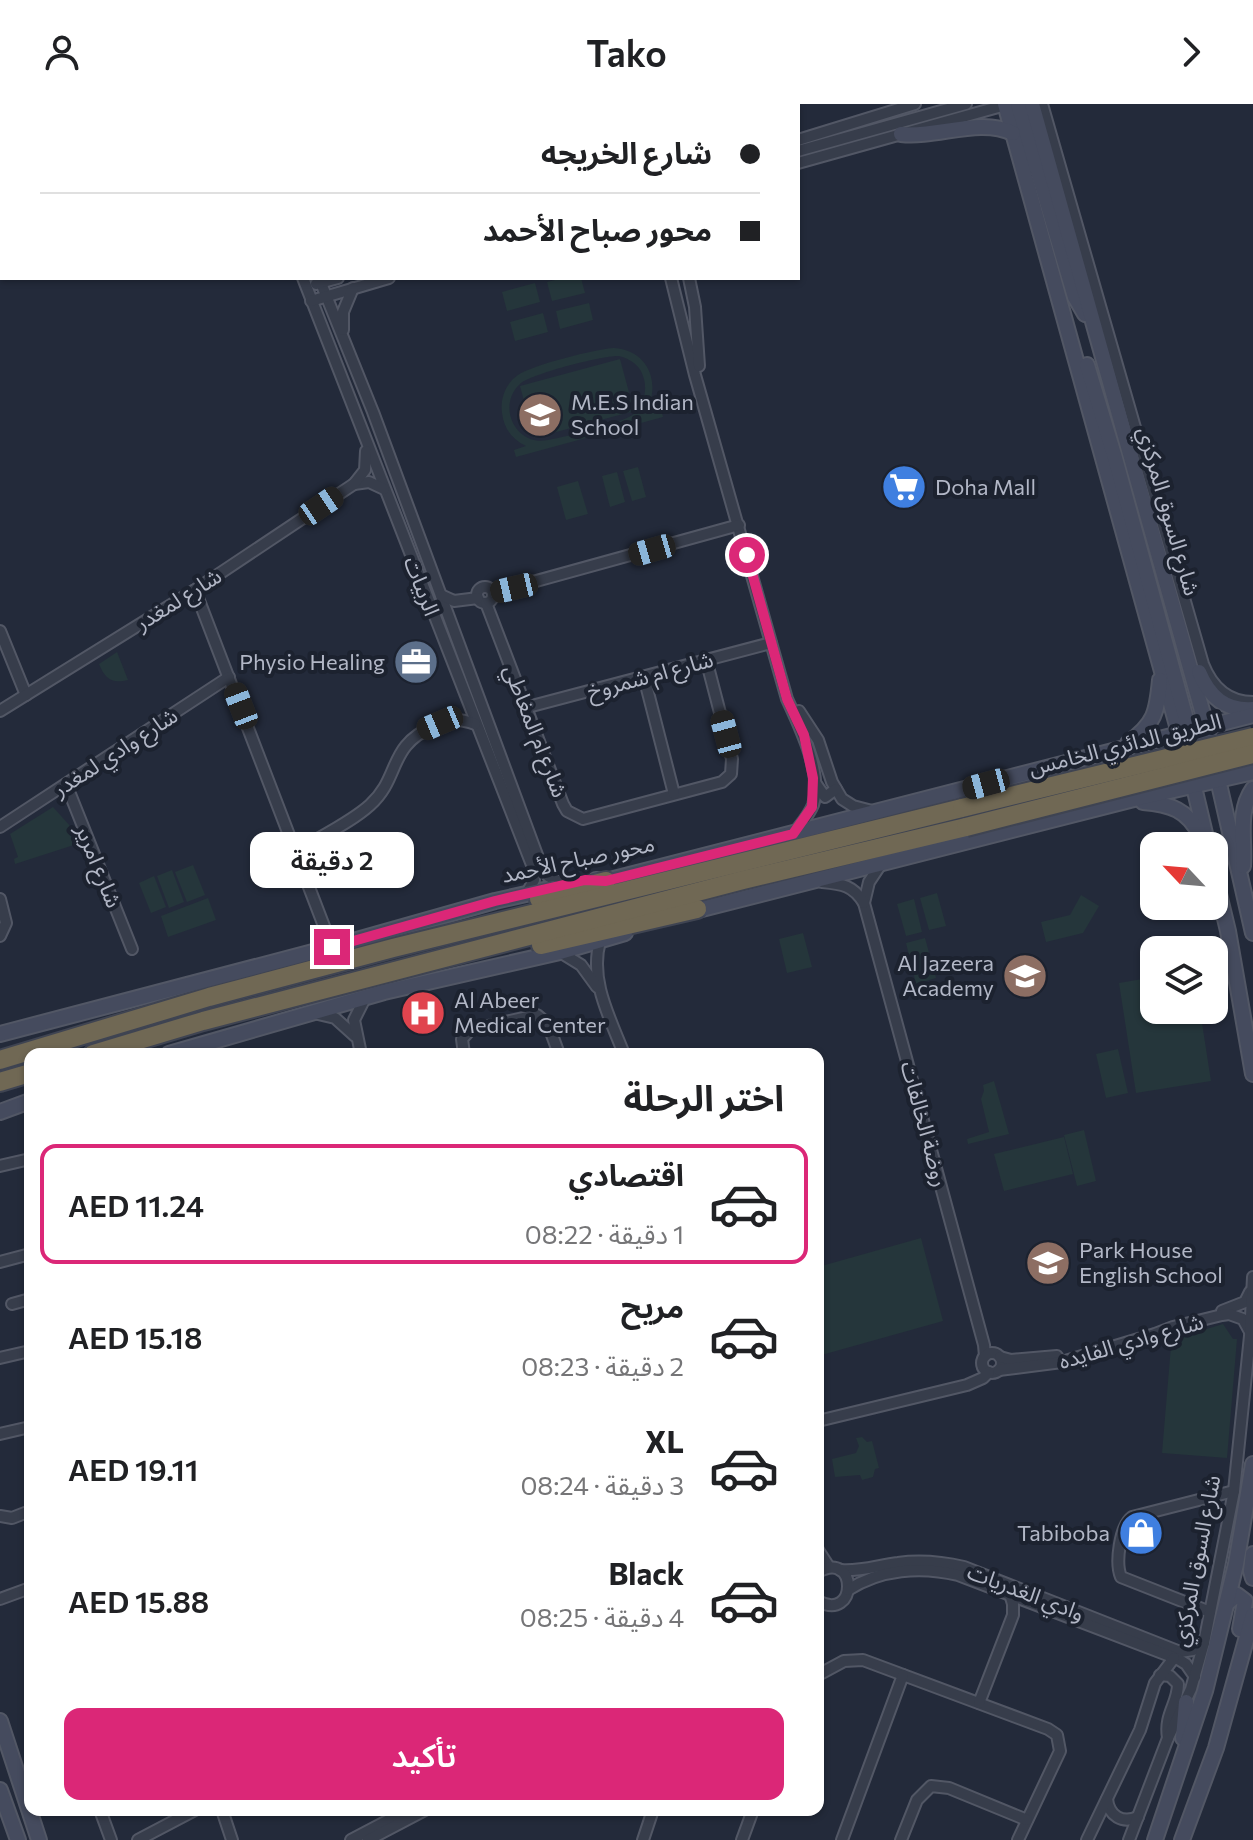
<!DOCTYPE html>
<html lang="ar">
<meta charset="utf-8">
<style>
body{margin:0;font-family:Commissioner,"Noto Sans Arabic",sans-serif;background:#f2f2f2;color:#202124;direction:rtl;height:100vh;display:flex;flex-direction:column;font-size:30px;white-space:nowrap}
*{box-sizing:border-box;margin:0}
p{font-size:26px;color:#757577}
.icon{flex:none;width:44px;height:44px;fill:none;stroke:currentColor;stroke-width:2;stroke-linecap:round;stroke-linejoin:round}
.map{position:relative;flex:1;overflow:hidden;direction:ltr}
.drawer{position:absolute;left:24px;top:944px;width:800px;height:768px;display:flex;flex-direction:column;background:#fff;border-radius:16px;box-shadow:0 2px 6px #0004;direction:rtl}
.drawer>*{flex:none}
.hud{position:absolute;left:0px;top:0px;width:800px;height:176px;box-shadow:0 2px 6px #0004;direction:rtl;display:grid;align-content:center;height:176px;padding:0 40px;background:#fff}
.needle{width:52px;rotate:296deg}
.buttons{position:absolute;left:1140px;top:728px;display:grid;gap:16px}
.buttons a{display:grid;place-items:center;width:88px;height:88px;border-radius:16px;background:#fff;box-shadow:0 2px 6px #0004;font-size:40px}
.end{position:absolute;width:36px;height:36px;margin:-18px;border:10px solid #db2777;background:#fff;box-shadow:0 0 0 4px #fff}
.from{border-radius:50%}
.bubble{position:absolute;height:56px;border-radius:16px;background:#fff;box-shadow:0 2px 6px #0004;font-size:26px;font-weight:600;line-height:56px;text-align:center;direction:rtl}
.car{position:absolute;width:24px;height:48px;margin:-24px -12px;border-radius:10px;box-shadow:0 0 6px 2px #0007;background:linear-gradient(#222 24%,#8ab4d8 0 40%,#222 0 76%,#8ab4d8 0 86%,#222 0)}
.hud b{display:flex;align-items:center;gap:28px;height:76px;font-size:30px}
.hud b+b{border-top:2px solid #e0e0e0}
.hud i{width:20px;height:20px;background:#202124}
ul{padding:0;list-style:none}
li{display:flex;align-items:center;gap:24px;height:120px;margin:0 16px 12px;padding:0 24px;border:4px solid transparent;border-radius:16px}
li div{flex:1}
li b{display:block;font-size:30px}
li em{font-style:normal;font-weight:600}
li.on{border-color:#db2777}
li>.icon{width:72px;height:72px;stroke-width:1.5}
h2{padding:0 40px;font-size:36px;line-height:96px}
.cta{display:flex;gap:16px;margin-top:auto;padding:16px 40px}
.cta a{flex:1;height:92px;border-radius:16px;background:#db2777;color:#fff;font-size:32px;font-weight:600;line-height:92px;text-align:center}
header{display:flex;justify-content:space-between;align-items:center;height:104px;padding:0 40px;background:#fff;font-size:36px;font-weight:600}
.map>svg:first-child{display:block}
.green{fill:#25363b;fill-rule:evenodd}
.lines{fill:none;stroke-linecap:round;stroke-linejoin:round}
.street-casing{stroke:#525765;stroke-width:14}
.secondary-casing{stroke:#525765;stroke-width:18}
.highway-casing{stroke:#3f4452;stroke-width:22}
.street{stroke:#373d4b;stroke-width:10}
.secondary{stroke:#454b5e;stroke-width:14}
.highway{stroke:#706854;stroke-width:18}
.highway-bridge-casing{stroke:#3f4452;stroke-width:22;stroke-linecap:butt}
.highway-bridge{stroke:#706854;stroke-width:18}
.route{stroke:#db2777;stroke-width:10}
.labels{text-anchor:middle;stroke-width:8;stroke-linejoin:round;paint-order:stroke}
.poi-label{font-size:22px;fill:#b2b7c6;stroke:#1c222f;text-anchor:start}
.street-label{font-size:22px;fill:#b2b7c6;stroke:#1c222f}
</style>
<header><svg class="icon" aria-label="forward" viewBox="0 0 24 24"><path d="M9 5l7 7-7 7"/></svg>Tako<svg class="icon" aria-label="person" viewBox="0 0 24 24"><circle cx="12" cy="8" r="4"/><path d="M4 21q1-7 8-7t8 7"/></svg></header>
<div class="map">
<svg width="1253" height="1736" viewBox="0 0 1253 1736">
<rect width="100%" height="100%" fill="#232a3a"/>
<g class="green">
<polygon points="563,174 581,174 585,189 552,197 547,178"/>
<polygon points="535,179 540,198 507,207 502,188"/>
<polygon points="589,199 593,216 560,225 556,207"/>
<polygon points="543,209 548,228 515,237 510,218"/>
<path d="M614 244C649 246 662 281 645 309L661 306 663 313 516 353 514 346 526 342C512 335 504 325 502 309 500 294 506 279 518 271 532 261 596 245 614 244ZM619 252C631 255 641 262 644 275 647 287 644 300 635 309 625 319 564 333 548 336 516 343 496 302 520 280 530 270 604 251 619 252Z"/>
<polygon points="620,255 634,307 534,334 520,282"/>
<polygon points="638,363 646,393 632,397 623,367"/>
<polygon points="617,368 625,398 610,403 602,372"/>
<polygon points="578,377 588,410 566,416 557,383"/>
<path d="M117 548 128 576C112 580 105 575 99 560Z"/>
<polygon points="53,703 70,722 77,740 15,760 14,755 18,753 10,730"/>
<polygon points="193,761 205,791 187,798 175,768"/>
<polygon points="172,766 184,798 169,804 157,772"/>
<polygon points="154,772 166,803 151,809 139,779"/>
<polygon points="937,789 946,822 929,826 920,794"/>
<polygon points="1081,791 1099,802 1083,829 1046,838 1041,818 1070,811"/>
<polygon points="208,794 216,816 168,833 161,812"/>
<polygon points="914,795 922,828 906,832 897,800"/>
<polygon points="803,829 812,863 787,869 779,835"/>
<polygon points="925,834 936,874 916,880 906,839"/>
<polygon points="1154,873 1154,906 1200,906 1211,977 1136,989 1119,879"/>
<polygon points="1118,945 1128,989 1106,994 1096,950"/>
<polygon points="994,977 1009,1030 968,1040 967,1035 989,1028 981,995 984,987 983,981"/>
<polygon points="1084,1026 1096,1077 1077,1082 1064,1031"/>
<polygon points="1064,1033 1073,1070 1004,1087 994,1050"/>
<polygon points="921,1134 943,1217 818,1252 818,1163"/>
<polygon points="1223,1220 1233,1235 1237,1235 1227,1354 1162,1349 1172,1230 1187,1231"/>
<polygon points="862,1333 867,1338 872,1337 879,1364 875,1365 873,1373 862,1376 860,1371 835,1373 832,1355 856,1349 859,1342 856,1334"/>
</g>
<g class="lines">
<g class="street-casing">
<g id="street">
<polyline points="27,0 27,2"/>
<polyline points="238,0 239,2"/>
<polyline points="254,0 255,2"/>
<polyline points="419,0 420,2"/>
<path d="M1042 0 1203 560C1212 583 1228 598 1253 598"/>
<polyline points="798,36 915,0"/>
<polyline points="0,40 2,38"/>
<polyline points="798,47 966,0"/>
<polyline points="798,59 1009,0"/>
<polyline points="0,157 2,156"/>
<polyline points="303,174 532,761 534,776 527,789"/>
<polyline points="319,174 373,308 540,759 548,772 565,781"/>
<path d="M671 174 695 271 787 595C800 623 823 670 813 701 809 711 801 720 795 728"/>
<polyline points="689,174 695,203 699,262"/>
<polyline points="316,180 338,174"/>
<polyline points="311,197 389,174"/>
<polyline points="343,226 343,208 353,184"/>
<polyline points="354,380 369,378 384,385"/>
<circle cx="485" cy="491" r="8"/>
<polyline points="195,486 332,843"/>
<polyline points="493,489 739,421"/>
<polyline points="441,491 454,497 478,494"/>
<polyline points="486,499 563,700 567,707 583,715 722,678 731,670 732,655 706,555"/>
<polyline points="0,527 26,591"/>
<polyline points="644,573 674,690"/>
<polyline points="528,603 771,539"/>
<polyline points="0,607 195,486 354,380 365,366 366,347"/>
<polyline points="799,607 818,636 832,678 842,695 853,702 872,707"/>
<polyline points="66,680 132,845"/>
<polyline points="816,680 825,693 836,685"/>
<polyline points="0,723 229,573"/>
<path d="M297 747C321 732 350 719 370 701 401 673 387 642 434 622 450 615 458 614 475 620"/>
<polyline points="881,760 869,778 864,799 984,1241 985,1252"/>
<path d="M822 778C842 780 853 781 864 799"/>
<polyline points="0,795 6,819 0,832"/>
<path d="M600 837C589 876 610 914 624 950"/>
<polyline points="560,848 581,861 597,883"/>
<polyline points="318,910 335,914 355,932"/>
<polyline points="361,950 354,916 365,894"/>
<polyline points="464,950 462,935 470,926 537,911 548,920 559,950"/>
<polyline points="0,1062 30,1055"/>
<polyline points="0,1158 30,1150"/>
<polyline points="12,1200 30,1195"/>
<polyline points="1222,1207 1245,1198 1250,1188"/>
<circle cx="992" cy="1259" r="10"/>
<polyline points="1000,1253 1011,1256 1057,1252"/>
<polyline points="0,1254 30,1247"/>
<polyline points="999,1266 1062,1258 1155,1230 1173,1223 1222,1211 1229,1210 1243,1215 1249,1226"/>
<polyline points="818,1317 967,1281 983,1274 989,1268"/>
<polyline points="0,1330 30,1323"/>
<polyline points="0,1412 12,1414 30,1407"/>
<polyline points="818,1446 829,1463"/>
<path d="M840 1466C860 1468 879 1461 898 1459 920 1456 942 1458 964 1463L1180 1548 1193 1546 1204 1539"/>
<path d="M818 1468C858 1445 858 1519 818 1497"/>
<path d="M848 1486C880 1465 921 1462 958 1471L1178 1555 1186 1560 1195 1573"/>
<polyline points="0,1495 30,1484"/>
<path d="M1210 1508 1121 1473C1115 1459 1120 1422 1132 1413L1234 1387"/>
<polyline points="818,1571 844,1557 863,1556 1048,1625 1057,1631 1060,1647 1018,1736"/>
<path d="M1160 1571 1170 1572 1178 1580C1178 1600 1164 1610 1168 1634"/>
<polyline points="979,1599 1013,1511 1013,1500 1010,1490"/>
<path d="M1107 1695C1109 1712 1122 1720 1138 1713"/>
<polyline points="100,1706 111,1736"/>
<polyline points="222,1706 232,1736"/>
<polyline points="138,1736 195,1706"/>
<polyline points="351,1736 408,1706"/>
<polyline points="368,1736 425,1706"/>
<polyline points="643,1736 653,1706"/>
<polyline points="742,1736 753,1706"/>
<polyline points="842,1736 903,1571"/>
<polyline points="901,1736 917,1696 931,1682 949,1684 1027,1716"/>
<polyline points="1087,1736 1140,1626 1155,1579 1174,1554"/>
<polyline points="1129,1736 1168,1634 1191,1585 1204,1539 1234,1387 1250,1232 1253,1173"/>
</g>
</g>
<g class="secondary-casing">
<g id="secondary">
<polyline points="1005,0 1194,683 1208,742"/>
<polyline points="1018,0 1075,193 1085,210"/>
<polyline points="1032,0 1203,610 1253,829"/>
<path d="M901 30C938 34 979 13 1013 29"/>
<polyline points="1087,261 1115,354 1186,615 1200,640 1210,651"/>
<path d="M1199 568C1209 592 1225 607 1253 605"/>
<path d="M1128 639C1155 620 1157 608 1160 576"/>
<path d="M1143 698C1170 700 1188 706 1200 731"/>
<path d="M1243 762C1245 736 1237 708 1253 685"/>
<polyline points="1214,769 1228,827 1253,970"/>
<polyline points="596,776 606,777 1253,611"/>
<polyline points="690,808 1130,696 1253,668"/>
<polyline points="0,930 332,843 495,797 553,784"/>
<polyline points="169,950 384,888 560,848 625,829"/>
<polyline points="0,1008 30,997"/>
<polyline points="1253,1450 1251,1467 1253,1474"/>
<polyline points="1227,1499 1237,1491 1245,1497 1240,1525"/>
<polyline points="0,1617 39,1736"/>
<polyline points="1183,1634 1186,1598"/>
<polyline points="0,1686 18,1736"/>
<polyline points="1155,1736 1205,1587 1236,1460 1253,1360"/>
<polyline points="1182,1736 1216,1644 1253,1511"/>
</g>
</g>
<g class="highway-casing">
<g id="highway">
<polyline points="539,795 606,777"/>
<polyline points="541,841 697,805"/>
<polyline points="93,950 203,917 743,776 966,723"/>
<polyline points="0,956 209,893 393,844 962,704"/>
<polyline points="0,978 30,969"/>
</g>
</g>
<use href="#street" class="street"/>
<use href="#secondary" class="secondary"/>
<use href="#highway" class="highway"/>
<g class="highway-bridge-casing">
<g id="highway-bridge">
<polyline points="962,704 1253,633"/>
<polyline points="966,723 1253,650"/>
</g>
</g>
<use href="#highway-bridge" class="highway-bridge"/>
</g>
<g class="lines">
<polyline class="route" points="332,843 495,797 585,776 606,777 793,730 812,703 813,674 804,631 787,595 747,451"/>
</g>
<defs>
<g id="school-disc" transform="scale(2.3)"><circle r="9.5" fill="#8d6e63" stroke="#1c222f"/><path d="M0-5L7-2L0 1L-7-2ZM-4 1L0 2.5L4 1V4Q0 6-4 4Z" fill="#fff"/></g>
<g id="supermarket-disc" transform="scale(2.3)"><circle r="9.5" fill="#3f7fe0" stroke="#1c222f"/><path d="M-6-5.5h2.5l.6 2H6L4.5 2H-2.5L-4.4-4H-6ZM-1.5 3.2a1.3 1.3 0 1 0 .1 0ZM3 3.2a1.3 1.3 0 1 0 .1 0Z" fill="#fff"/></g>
<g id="office-disc" transform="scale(2.3)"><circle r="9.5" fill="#5c6f8a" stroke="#1c222f"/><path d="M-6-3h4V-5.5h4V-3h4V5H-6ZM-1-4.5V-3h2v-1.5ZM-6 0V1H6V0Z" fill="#fff"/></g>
<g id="hospital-disc" transform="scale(2.3)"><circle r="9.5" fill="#e0444e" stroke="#1c222f"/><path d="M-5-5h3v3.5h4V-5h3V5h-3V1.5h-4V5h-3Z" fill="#fff"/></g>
<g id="shop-disc" transform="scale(2.3)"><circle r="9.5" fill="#3f7fe0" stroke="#1c222f"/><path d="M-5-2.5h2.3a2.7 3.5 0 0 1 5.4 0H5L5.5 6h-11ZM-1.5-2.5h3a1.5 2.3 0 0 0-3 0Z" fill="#fff"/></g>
</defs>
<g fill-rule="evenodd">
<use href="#school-disc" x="540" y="311"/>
<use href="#supermarket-disc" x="904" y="383"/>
<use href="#office-disc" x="416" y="558"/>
<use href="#school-disc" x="1025" y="872"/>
<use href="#hospital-disc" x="423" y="909"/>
<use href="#school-disc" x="1048" y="1159"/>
<use href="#shop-disc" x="1141" y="1429"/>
</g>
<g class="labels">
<g class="poi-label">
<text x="571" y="306">M.E.S Indian<tspan x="571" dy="25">School</tspan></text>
<text x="935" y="391">Doha Mall</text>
<text x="385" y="566" text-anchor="end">Physio Healing</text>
<text x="994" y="867" text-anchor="end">Al Jazeera<tspan x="994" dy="25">Academy</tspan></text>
<text x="454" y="904">Al Abeer<tspan x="454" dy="25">Medical Center</tspan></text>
<text x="1079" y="1154">Park House<tspan x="1079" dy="25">English School</tspan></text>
<text x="1110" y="1437" text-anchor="end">Tabiboba</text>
</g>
<g class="street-label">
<text transform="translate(1169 407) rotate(74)" y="8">شارع السوق المركزي</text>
<text transform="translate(422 482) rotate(69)" y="8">الربيات</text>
<text transform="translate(178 495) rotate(-32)" y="8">شارع لمغدر</text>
<text transform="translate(650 571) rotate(-15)" y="8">شارع ام شمروخ</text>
<text transform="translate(536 627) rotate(69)" y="8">شارع ام المغاطي</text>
<text transform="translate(1125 640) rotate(-14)" y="8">الطريق الدائري الخامس</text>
<text transform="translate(115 648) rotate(-33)" y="8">شارع وادي لمغدر</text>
<text transform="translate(578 755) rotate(-12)" y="8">محور صباح الأحمد</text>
<text transform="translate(99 762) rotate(68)" y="8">شارع امرير</text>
<text transform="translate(925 1020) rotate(75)" y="8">روضة الخالفات</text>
<text transform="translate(1131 1237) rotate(-16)" y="8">شارع وادي الفايده</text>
<text transform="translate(1196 1457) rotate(-79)" y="8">شارع السوق المركزي</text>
<text transform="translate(1026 1488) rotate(21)" y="8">وادي الغدريات</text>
</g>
</g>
</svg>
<div class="buttons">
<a><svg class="needle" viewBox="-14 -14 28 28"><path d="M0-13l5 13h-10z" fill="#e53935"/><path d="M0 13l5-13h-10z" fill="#757577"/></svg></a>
<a><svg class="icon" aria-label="layers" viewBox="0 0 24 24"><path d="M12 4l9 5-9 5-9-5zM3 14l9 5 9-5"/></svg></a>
</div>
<i class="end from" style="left:747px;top:451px"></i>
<i class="end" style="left:332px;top:843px"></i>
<div class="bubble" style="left:250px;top:728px;width:164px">2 دقيقة</div>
<i class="car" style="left:321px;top:402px;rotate:56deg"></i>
<i class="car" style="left:652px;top:446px;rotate:254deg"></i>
<i class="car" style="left:514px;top:484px;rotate:257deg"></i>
<i class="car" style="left:241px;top:602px;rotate:339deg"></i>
<i class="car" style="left:440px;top:619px;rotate:247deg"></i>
<i class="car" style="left:726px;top:630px;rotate:345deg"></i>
<i class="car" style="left:986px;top:680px;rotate:255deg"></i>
<div class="hud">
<b><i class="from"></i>شارع الخريجه</b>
<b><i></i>محور صباح الأحمد</b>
</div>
<section class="drawer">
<h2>اختر الرحلة</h2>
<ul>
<li class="on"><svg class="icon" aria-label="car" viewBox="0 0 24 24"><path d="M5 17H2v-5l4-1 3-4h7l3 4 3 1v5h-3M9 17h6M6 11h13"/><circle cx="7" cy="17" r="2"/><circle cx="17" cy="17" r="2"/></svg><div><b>اقتصادي</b><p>1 دقيقة · 08:22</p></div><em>AED 11.24</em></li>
<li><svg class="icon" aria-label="car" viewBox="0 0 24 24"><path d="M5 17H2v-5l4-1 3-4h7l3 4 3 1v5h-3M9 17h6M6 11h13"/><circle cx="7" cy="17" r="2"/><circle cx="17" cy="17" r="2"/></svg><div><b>مريح</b><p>2 دقيقة · 08:23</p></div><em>AED 15.18</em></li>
<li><svg class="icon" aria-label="car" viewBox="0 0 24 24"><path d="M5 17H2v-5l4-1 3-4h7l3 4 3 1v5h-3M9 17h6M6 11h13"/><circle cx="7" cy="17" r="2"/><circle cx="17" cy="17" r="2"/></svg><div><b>XL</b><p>3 دقيقة · 08:24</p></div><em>AED 19.11</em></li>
<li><svg class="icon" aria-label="car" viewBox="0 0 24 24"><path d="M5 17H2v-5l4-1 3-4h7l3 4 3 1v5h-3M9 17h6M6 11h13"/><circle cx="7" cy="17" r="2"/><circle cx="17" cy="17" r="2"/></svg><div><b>Black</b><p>4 دقيقة · 08:25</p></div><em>AED 15.88</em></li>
</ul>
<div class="cta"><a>تأكيد</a></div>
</section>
</div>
